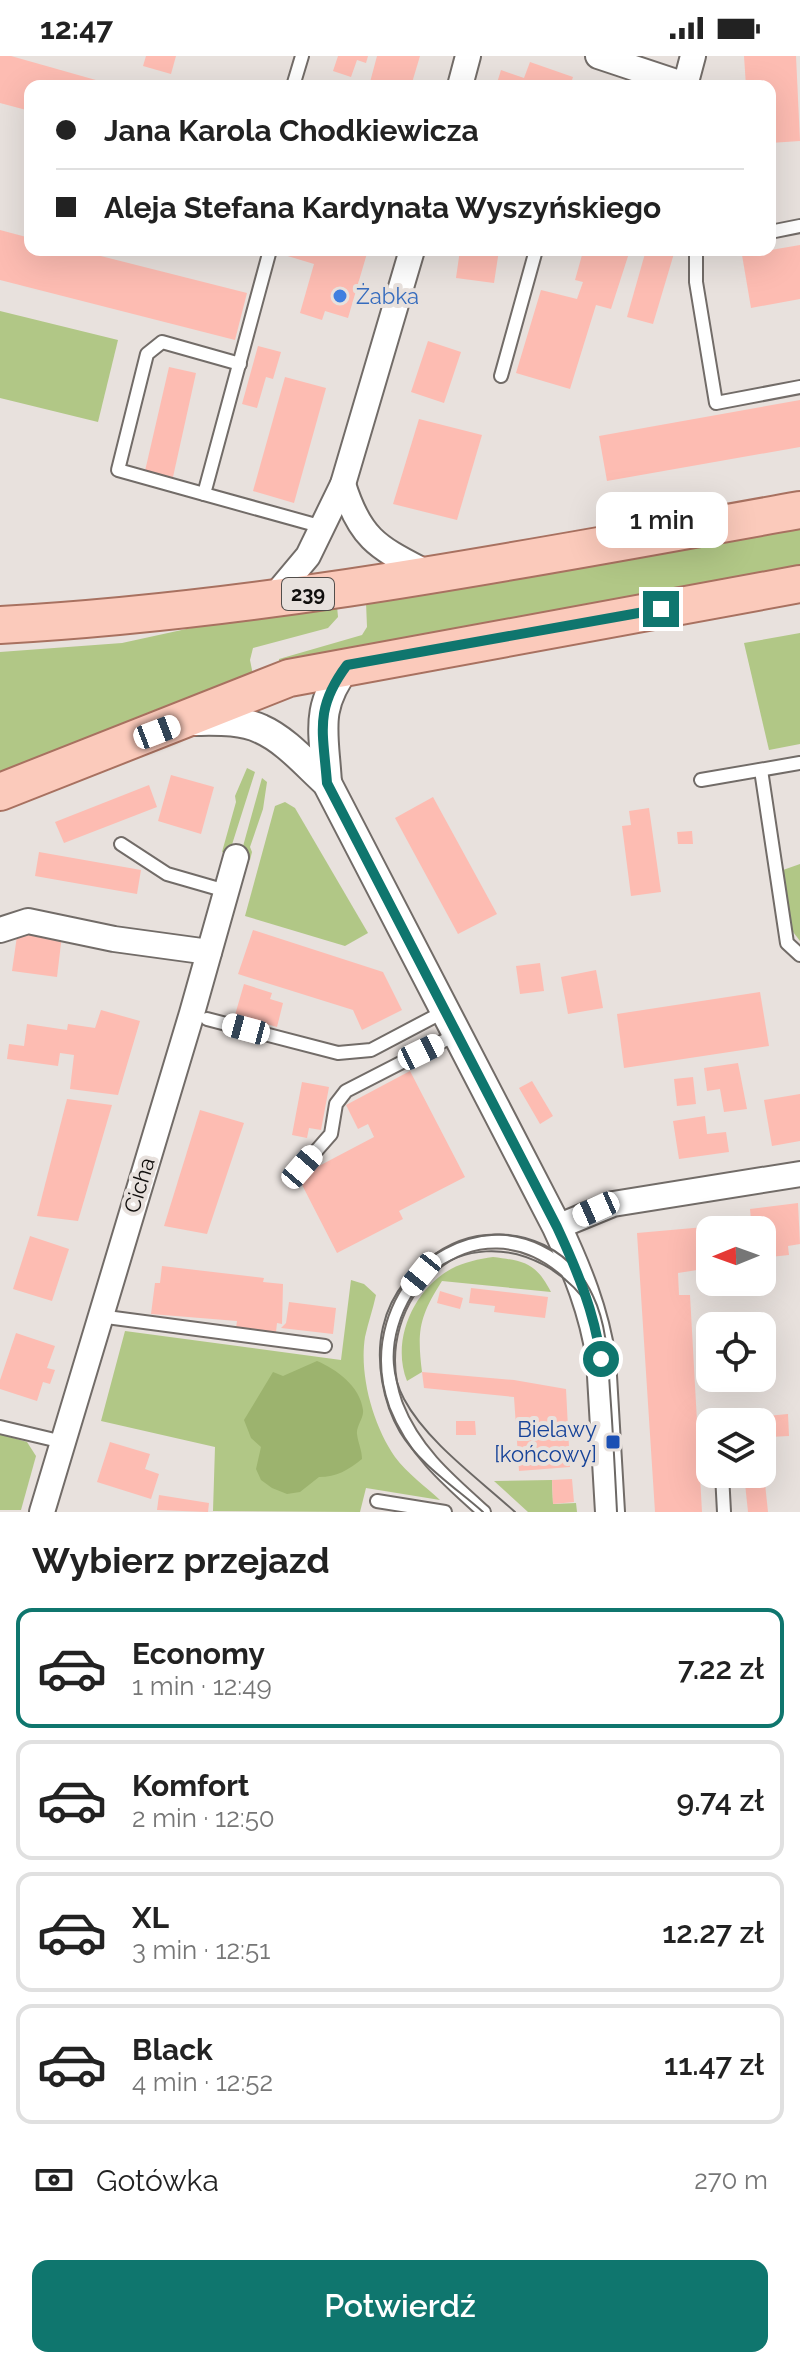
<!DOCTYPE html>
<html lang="pl">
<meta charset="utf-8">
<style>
body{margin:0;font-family:Raleway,sans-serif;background:#f6f6f6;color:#222;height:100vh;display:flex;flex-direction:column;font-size:30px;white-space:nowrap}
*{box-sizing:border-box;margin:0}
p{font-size:26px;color:#767676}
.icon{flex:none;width:44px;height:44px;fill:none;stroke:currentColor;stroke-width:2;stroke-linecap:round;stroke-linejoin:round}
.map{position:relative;height:1456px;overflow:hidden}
.side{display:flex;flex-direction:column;background:#fff;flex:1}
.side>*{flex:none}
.top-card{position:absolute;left:24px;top:24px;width:752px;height:176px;border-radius:16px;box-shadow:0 8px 32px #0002;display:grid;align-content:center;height:176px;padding:0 32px;background:#fff}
.needle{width:52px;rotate:269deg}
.buttons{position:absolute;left:696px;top:1160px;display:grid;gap:16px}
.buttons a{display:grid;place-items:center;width:80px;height:80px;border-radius:16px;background:#fff;box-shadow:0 8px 32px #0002;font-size:40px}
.end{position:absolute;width:36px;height:36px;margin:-18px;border:10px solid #0f766e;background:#fff;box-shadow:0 0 0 4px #fff}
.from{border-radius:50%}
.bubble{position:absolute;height:56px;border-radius:16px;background:#fff;box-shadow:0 8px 32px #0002;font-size:26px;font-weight:600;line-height:56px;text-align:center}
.car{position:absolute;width:24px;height:48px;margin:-24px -12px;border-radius:10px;box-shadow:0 0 6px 2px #0007;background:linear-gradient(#fff 24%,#345 0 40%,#fff 0 76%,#345 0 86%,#fff 0)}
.top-card b{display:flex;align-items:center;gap:28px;height:76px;font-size:30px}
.top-card b+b{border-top:2px solid #e0e0e0}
.top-card i{width:20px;height:20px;background:#222}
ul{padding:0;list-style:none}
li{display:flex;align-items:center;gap:24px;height:120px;margin:0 16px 12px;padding:0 16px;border:4px solid #e0e0e0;border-radius:16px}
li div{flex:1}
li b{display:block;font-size:30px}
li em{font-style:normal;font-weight:600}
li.on{border-color:#0f766e}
li>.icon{width:72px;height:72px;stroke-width:1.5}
h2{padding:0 32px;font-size:36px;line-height:96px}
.pay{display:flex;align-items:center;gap:20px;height:88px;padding:0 32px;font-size:30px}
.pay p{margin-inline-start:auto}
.action{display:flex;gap:16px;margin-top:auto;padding:16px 32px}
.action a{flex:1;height:92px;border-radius:16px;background:#0f766e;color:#fff;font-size:32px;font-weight:600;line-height:92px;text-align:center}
.status{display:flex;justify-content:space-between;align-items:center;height:56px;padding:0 40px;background:#fff;direction:ltr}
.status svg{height:22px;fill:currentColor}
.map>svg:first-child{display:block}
.green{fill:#b1c786}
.forest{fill:#9cb36e}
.building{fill:#fdbcb2}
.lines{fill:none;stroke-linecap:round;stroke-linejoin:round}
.service-casing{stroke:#726c68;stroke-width:16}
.minor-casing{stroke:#726c68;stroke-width:28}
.tertiary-casing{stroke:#726c68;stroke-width:32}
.primary-casing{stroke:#a87160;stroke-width:40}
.service{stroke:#fff;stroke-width:12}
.minor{stroke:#fff;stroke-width:24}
.tertiary{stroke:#fff;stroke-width:28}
.primary{stroke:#fbcabb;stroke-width:36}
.tram{stroke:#6c6865;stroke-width:2}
.route{stroke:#0f766e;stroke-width:10}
.shop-dot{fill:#3f7fe0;stroke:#e8e1dd;stroke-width:3}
.transit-dot{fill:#1a4fb4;stroke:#e8e1dd;stroke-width:3}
.labels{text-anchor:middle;stroke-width:8;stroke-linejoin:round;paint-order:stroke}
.shield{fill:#e8e1dd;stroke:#524e4b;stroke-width:2}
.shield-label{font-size:20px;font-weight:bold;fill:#110f0d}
.shop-label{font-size:22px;fill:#366cbe;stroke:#e8e1dd;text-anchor:start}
.street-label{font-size:22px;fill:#110f0d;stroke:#e8e1dd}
.transit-label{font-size:22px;fill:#164399;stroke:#e8e1dd;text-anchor:end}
</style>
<div class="status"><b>12:47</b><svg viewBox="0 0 49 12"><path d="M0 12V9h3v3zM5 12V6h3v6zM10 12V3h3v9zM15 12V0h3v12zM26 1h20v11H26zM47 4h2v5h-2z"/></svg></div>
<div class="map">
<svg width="800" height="1456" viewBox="0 0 800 1456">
<rect width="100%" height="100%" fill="#e8e1dd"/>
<g class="green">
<polygon points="0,255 118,284 98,366 0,342"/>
<polygon points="800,471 800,512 279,609 279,603 362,579 367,571 366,546"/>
<polygon points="337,550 338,561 328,572 253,592 250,604 253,619 0,719 0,596 122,587 223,565"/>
<polygon points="800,577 800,688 769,694 744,587"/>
<polygon points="247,712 255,716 229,798 222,796 236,746 235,740"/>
<polygon points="262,722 267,726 263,753 250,791 252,796 250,804 240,801"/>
<polygon points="285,746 295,752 368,877 345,890 245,860 275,750"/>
<polygon points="800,808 800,885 790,872 783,814"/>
<path d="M493 1201C525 1205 536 1207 551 1236L442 1225C419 1261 417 1275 422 1316L407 1325C391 1285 413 1234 451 1213 464 1206 479 1203 493 1201Z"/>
<path d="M351 1224 364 1228 376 1239C373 1253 368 1267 365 1281 359 1319 373 1369 395 1401 407 1417 426 1431 440 1444L366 1432 360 1456 213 1455 215 1391 101 1365 125 1275 341 1304Z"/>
<polygon points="0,1378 27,1386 36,1400 21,1454 0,1454"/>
<polygon points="552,1424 553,1448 576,1447 577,1456 528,1456 494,1425"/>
</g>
<path class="forest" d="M317 1305C336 1313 360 1330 363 1354 364 1362 356 1370 357 1378 358 1387 362 1394 362 1403 348 1414 337 1421 319 1421L300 1436 287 1438 272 1432 261 1424 256 1413 261 1391 251 1382 244 1364 273 1316 283 1320Z"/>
<g class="building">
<polygon points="0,0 11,0 117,30 30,30 30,55 0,47"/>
<polygon points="146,0 176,0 171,18 143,10"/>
<polygon points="338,0 368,0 366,7 357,4 351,21 333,15"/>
<polygon points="377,0 420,0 411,30 369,30"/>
<polygon points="744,0 796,0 800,85 770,87 770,30 746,30"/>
<polygon points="530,6 573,21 570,30 496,30 501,14 524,22"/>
<polygon points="0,174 30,182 30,194 77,194 247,237 235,284 0,224"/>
<polygon points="800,189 800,243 751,252 742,199"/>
<polygon points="282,194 368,194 348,262 325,255 322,264 300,257 314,208 281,198"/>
<polygon points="460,194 499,194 494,227 456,222"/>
<polygon points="568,194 630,194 611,253 596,249 570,333 516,317 541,234 577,243 583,226 575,224 582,199"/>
<polygon points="646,194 675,194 653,268 627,261"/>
<polygon points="428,285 461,296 444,347 411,336"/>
<polygon points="258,290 281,296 273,323 266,321 257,352 242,348"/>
<polygon points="169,311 196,317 173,421 145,415"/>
<polygon points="285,321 326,332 294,447 253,435"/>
<polygon points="800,344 800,391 607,425 599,380"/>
<polygon points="419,363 482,379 457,464 393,448"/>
<polygon points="171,719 214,731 201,778 158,765"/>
<polygon points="149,729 157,751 64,787 55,766"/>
<polygon points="433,741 497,858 458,878 395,762"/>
<polygon points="649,752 661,836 631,840 622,770 631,769 629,755"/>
<polygon points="692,775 693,788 678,788 677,776"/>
<polygon points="39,796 141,814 137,838 35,820"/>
<polygon points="18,873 62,879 57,921 12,915"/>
<polygon points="253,874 383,916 402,954 362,974 353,954 238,918"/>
<polygon points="540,907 544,935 520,938 516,910"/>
<polygon points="596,914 603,952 568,958 561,921"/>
<polygon points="244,928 272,937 270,943 283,947 277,971 235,959"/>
<polygon points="760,936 769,990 624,1012 617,958"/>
<polygon points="101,954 140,965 118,1039 70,1033 74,999 60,997 58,1010 7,1003 9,988 24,990 27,968 67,974 68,968 95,972"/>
<polygon points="738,1007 747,1053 724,1056 720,1033 707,1035 704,1012"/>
<polygon points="410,1015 465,1121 399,1155 403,1163 337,1197 298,1121 374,1081 368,1068 358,1073 346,1049"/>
<polygon points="693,1021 696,1048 677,1050 674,1023"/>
<polygon points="532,1025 553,1060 540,1068 519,1032"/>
<polygon points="302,1026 329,1031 321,1074 309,1072 307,1082 292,1079"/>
<polygon points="800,1038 800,1085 772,1090 764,1044"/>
<polygon points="67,1043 112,1049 78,1165 37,1160"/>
<polygon points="200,1054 244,1067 207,1178 164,1170"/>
<polygon points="705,1060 707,1078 726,1076 729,1096 679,1103 673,1065"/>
<polygon points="798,1147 800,1188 788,1190 789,1199 770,1201 768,1192 762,1193 762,1174 752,1174 750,1153"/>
<polygon points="716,1170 716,1174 710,1174 710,1212 678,1217 679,1239 690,1239 702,1456 655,1456 637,1177"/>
<polygon points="30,1180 69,1193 52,1245 13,1233"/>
<polygon points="162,1210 264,1222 263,1226 283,1228 282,1268 277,1267 276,1276 236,1272 237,1265 151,1258 155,1227 160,1227"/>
<polygon points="471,1232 548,1241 545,1262 494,1256 495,1250 469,1247"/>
<polygon points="440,1235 463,1242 460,1253 437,1247"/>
<polygon points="289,1246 336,1252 333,1278 281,1272 286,1267"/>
<polygon points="16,1277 55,1290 47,1312 55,1314 50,1328 43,1326 37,1345 0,1333 0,1324"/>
<polygon points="422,1316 514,1324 566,1333 570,1411 519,1415 514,1341 424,1332"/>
<polygon points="788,1358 789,1380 769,1381 767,1360"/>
<polygon points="456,1365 475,1365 476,1379 456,1379"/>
<polygon points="110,1386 150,1398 145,1413 159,1418 151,1443 97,1426"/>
<polygon points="744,1418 764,1418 768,1456 748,1456"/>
<polygon points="572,1423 574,1446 553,1448 552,1424"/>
<polygon points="159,1439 209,1447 208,1456 157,1454"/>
</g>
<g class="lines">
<g class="service-casing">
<g id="service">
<polyline points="293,30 302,0"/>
<polyline points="770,176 800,170"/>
<polyline points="270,194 204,438 323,471"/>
<polyline points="696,194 696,226 716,347 800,331"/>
<polyline points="501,320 536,194"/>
<polyline points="204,438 118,414 147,298 162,286 240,308"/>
<polyline points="761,714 787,887 800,899"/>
<polyline points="701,724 800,707"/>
<polyline points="121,788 167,818 226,835"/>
<polyline points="207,963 338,997 371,994 445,955"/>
<polyline points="302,1111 331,1078 336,1048 346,1035 457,978"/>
<polyline points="99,1260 325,1290"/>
<polyline points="0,1371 63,1386"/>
<polyline points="722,1418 724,1456"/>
<polyline points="377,1445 445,1456"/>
<path d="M484 1456C448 1424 414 1395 396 1349 356 1237 476 1131 569 1217"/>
</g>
</g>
<g class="minor-casing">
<g id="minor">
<polyline points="598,0 685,29"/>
<polyline points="460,30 468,0"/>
<polyline points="685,30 693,0"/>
<path d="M343 428C361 486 380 492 431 519"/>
<polyline points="272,543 308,500 343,428 412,194"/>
<polyline points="0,874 28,865 114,883 209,896"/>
<polyline points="557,1171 613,1148 800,1118"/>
<polyline points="42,1456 192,957 236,801"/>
</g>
</g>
<g class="tertiary-casing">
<g id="tertiary">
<path d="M191 665C214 665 240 663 261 673 286 684 307 709 327 727L557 1171C577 1214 594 1255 601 1303L610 1456"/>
<path d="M327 727C324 675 314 653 347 609"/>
</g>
</g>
<g class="primary-casing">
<g id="primary">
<path d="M0 569C270 554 535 501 800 454"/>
<polyline points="0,736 289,622 800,528"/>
</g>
</g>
<use href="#service" class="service"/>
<use href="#minor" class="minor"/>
<use href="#tertiary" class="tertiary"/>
<use href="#primary" class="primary"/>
<g class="tram">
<path d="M483 1456C456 1432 419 1408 400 1376 383 1347 375 1305 383 1271 398 1203 480 1157 544 1189 566 1200 583 1218 593 1240 607 1269 608 1304 610 1335 613 1375 615 1416 617 1456"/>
<path d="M515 1456C479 1423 427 1386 404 1343 392 1321 391 1295 398 1271 427 1173 539 1173 592 1254"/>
</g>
</g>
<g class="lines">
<path class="route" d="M601 1303C594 1255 577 1214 557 1171L327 727C323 675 314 653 347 609L661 553"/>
</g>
<circle class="shop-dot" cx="340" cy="240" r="8"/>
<rect class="transit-dot" x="605" y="1378" width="16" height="16" rx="4"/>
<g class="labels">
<rect class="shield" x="282" y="522" width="52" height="32" rx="6"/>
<g class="shield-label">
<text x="308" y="545">239</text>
</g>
<g class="shop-label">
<text x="356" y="248">Żabka</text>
</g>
<g class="street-label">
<text transform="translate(139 1129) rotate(-73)" y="8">Cicha</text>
</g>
<g class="transit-label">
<text x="597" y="1381">Bielawy<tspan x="597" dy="25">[końcowy]</tspan></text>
</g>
</g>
</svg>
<div class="buttons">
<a><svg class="needle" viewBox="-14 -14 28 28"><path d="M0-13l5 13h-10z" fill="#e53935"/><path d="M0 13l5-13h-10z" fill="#767676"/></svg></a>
<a><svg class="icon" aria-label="locate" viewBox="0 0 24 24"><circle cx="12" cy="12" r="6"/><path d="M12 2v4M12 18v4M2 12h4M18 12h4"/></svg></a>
<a><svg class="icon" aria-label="layers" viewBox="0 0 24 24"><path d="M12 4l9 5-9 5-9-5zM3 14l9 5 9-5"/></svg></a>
</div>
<i class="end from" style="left:601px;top:1303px"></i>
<i class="end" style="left:661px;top:553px"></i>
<div class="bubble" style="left:596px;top:436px;width:132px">1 min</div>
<i class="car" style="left:157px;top:676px;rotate:69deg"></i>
<i class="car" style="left:246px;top:973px;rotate:285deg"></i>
<i class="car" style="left:421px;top:996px;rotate:64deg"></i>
<i class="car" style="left:302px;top:1111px;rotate:41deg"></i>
<i class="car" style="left:596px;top:1153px;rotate:246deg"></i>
<i class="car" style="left:421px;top:1218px;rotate:219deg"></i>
<div class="top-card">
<b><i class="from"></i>Jana Karola Chodkiewicza</b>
<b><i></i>Aleja Stefana Kardynała Wyszyńskiego</b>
</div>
</div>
<section class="side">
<h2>Wybierz przejazd</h2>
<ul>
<li class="on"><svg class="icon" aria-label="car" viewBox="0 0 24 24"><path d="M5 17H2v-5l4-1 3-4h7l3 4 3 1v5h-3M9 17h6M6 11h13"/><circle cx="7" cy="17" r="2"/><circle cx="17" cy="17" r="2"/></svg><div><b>Economy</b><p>1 min · 12:49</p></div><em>7.22 zł</em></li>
<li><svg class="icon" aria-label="car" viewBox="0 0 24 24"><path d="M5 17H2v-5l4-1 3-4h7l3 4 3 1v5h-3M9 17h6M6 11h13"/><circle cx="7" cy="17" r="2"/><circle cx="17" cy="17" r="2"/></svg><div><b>Komfort</b><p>2 min · 12:50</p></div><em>9.74 zł</em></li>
<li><svg class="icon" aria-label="car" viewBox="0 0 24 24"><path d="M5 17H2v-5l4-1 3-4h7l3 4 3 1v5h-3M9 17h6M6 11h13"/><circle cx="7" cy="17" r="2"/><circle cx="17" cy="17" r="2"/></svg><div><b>XL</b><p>3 min · 12:51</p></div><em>12.27 zł</em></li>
<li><svg class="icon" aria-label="car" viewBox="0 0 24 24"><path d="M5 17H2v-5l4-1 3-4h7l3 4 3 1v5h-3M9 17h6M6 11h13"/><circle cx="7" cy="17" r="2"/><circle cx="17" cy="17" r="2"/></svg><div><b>Black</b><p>4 min · 12:52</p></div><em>11.47 zł</em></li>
</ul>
<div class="pay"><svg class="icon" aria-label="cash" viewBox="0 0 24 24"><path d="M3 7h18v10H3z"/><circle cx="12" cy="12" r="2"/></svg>Gotówka<p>270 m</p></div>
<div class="action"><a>Potwierdź</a></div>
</section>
